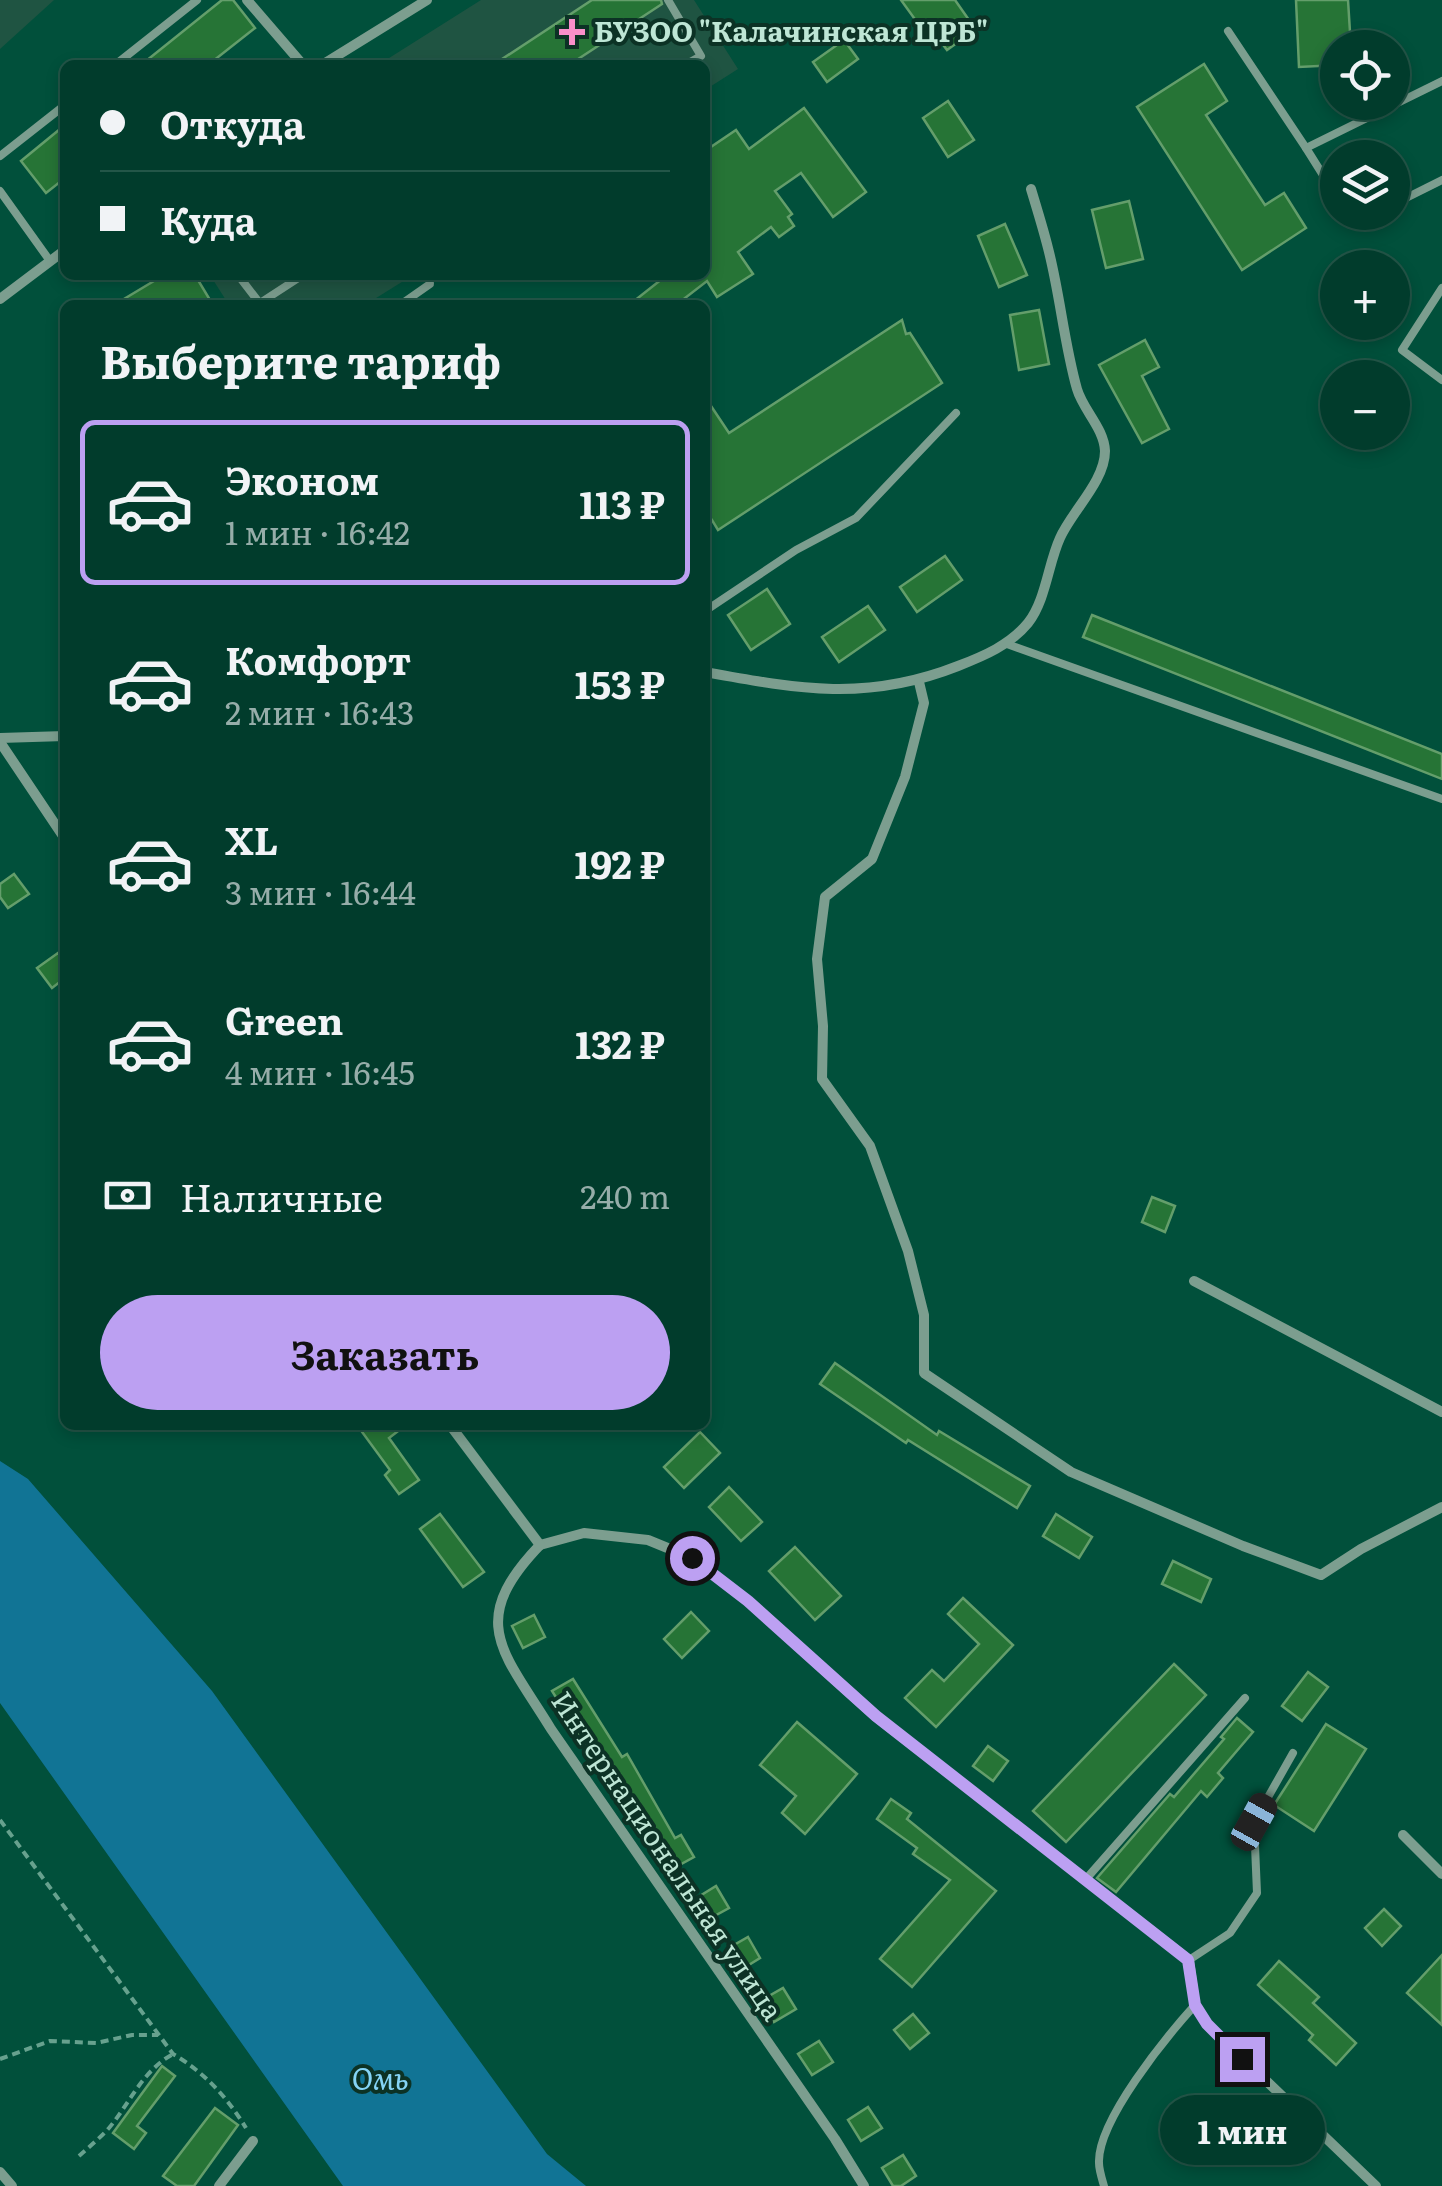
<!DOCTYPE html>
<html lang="ru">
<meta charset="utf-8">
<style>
body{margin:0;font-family:Literata,serif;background:#0f4738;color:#f1f3f6;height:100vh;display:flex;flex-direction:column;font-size:38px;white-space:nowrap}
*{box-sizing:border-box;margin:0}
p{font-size:32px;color:#96ada9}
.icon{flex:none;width:55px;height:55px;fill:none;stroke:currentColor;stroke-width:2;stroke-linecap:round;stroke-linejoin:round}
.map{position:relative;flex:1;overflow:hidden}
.panel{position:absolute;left:60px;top:300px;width:650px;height:1130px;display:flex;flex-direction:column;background:#013c2c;border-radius:15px;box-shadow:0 5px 15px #0003,0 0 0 2px #235648}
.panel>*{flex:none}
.top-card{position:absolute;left:60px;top:60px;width:650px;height:220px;border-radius:15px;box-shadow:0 5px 15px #0003,0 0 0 2px #235648;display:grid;align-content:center;height:220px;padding:0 40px;background:#013c2c}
.tools{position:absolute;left:1320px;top:30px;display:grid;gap:20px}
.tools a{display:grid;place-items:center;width:90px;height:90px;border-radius:50%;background:#013c2c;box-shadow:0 5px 15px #0003,0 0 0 2px #235648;font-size:50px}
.end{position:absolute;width:45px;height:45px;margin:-22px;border:12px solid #bca0f2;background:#111;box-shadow:0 0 0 5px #111}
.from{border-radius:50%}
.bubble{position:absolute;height:70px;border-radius:35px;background:#013c2c;box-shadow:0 5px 15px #0003,0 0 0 2px #235648;font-size:32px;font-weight:700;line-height:70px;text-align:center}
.car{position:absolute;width:30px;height:60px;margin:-30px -15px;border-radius:12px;box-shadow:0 0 8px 2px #0007;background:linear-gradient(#222 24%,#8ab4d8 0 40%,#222 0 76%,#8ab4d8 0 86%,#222 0)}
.top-card b{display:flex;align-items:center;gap:35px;height:95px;font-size:38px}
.top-card b+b{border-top:2px solid #235648}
.top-card i{width:25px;height:25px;background:#f1f3f6}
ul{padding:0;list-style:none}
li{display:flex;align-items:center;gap:30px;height:165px;margin:0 20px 15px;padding:0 20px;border:5px solid transparent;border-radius:15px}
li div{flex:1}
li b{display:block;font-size:38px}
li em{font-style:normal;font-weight:700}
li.on{border-color:#bca0f2}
li>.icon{width:90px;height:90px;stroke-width:1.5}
h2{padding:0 40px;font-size:45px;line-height:120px}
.pay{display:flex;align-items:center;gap:25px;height:110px;padding:0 40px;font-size:38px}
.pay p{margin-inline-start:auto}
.primary-button{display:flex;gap:20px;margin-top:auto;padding:20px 40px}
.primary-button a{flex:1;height:115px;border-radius:60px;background:#bca0f2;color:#111;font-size:40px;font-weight:700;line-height:115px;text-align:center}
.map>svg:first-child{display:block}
.built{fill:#1f5442}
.water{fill:#117495}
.building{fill:#267436;stroke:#649e6b;stroke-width:2.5}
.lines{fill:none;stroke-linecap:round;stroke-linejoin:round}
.path{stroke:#67a18e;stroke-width:4;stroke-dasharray:8 5;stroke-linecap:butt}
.lane{stroke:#7c9e8f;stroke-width:8}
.street{stroke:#7c9e8f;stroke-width:10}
.route{stroke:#bca0f2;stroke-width:12}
.poi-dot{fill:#f98fc9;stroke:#0c3225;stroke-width:4}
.labels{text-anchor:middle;stroke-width:8;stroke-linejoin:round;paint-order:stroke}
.poi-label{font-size:28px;font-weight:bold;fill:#bee6d5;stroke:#0c3225;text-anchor:start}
.street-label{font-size:28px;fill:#bee6d5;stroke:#0c3225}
.water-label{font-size:30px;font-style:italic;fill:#85d4f6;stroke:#0c3225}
</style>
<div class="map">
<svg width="1442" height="2186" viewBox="0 0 1442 2186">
<rect width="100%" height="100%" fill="#01503b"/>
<g class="built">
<polygon points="0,0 54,0 0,49"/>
<polygon points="481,0 694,0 738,69 705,90 705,65 378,65"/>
<polygon points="210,275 413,275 365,305 229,305"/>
</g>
<polygon class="water" points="0,1461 28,1479 212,1691 547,2154 586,2186 343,2186 0,1703"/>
<g class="building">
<polygon points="222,0 233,0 255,28 208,65 141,65"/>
<polygon points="592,0 661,0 662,4 569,65 493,65"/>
<polygon points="901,0 955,0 969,20 961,26 968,35 947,50 941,42 935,47"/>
<polygon points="1296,0 1348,0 1351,48 1338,48 1338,65 1299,67"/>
<polygon points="844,40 858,59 827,82 813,62"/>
<polygon points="1204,64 1227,101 1206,115 1265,205 1284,193 1306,228 1242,270 1137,107"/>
<polygon points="948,101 974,140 948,157 923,118"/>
<polygon points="804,108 866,192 833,217 801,173 775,191 792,214 788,217 794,226 779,237 771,227 738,252 753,274 717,297 707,281 676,305 629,305 667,275 705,275 705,151 736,130 749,149"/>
<polygon points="65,125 65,178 46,193 21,161"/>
<polygon points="1129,201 1143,259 1106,268 1092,210"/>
<polygon points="1005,224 1027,275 999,287 978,236"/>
<polygon points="164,275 195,275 213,305 114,305"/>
<polygon points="1039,310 1049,364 1019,370 1010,315"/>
<polygon points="902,320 906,334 910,333 942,383 718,530 712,520 705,525 705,397 729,433"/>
<polygon points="1145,340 1159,367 1142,376 1169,429 1142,443 1099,365"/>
<polygon points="945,556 962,580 917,612 900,587"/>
<polygon points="767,589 790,624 751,650 728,615"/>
<polygon points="868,606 885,630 839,662 822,637"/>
<polygon points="1092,615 1442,754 1442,779 1083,637"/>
<polygon points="14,874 29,894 8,908 0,897 0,884"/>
<polygon points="58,953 65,963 65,978 52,988 37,968"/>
<polygon points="1152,1197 1175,1206 1165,1232 1142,1222"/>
<polygon points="835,1363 937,1435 939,1431 1030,1486 1017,1508 908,1440 906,1443 820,1384"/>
<polygon points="357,1425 406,1425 389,1438 419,1480 399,1494 385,1475 390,1470"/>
<polygon points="700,1432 720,1453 684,1488 664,1467"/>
<polygon points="729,1487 762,1522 741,1541 709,1507"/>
<polygon points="440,1514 484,1572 463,1587 420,1529"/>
<polygon points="1056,1514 1092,1537 1079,1558 1043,1536"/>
<polygon points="795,1547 841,1596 815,1620 769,1571"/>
<polygon points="1173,1561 1211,1579 1201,1602 1162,1584"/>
<polygon points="963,1598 1013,1645 936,1727 905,1698 932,1670 944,1681 979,1644 948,1614"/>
<polygon points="691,1612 709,1631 682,1658 664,1639"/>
<polygon points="534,1615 545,1637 523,1648 512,1626"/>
<polygon points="1174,1664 1206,1695 1066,1842 1033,1811"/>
<polygon points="1308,1672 1328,1687 1302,1721 1282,1706"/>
<polygon points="573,1679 622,1757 627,1754 675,1838 681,1835 694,1857 672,1869 650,1830 644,1834 595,1748 590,1751 552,1691"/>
<polygon points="1237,1718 1253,1732 1218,1773 1223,1778 1207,1797 1201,1791 1116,1892 1097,1878 1170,1794 1174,1797 1224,1739 1221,1737"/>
<polygon points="797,1722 857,1774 805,1834 782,1813 796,1796 760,1765"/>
<polygon points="1326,1724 1366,1749 1314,1831 1274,1805"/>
<polygon points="988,1746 1008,1761 993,1781 973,1766"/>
<polygon points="891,1799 911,1813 907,1819 996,1891 912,1987 880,1959 950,1880 913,1854 917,1848 877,1819"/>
<polygon points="716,1886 729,1908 707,1920 695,1899"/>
<polygon points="1384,1909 1401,1926 1382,1946 1365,1928"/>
<polygon points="748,1937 760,1958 739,1971 727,1949"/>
<polygon points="1442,1955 1442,2025 1407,1993"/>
<polygon points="1279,1961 1319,1997 1313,2003 1356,2043 1336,2065 1309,2040 1313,2035 1258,1985"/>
<polygon points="783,1988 796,2009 774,2022 762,2000"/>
<polygon points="913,2014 929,2033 910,2049 894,2030"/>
<polygon points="819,2041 833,2062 812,2075 798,2054"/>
<polygon points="162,2066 175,2076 137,2126 146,2133 134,2149 113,2133"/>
<polygon points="868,2107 882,2128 861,2141 848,2120"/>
<polygon points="215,2108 238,2125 194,2186 177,2186 163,2176"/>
<polygon points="903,2155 916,2176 901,2186 893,2186 882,2168"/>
</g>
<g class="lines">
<g class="path">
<path d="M0 1820 173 2054C204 2072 227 2097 246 2128"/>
<polyline points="0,2059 50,2041 96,2043 132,2035 158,2035"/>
<path d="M79 2156C89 2147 100 2138 109 2128 130 2103 142 2071 173 2054"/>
</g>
<g class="lane">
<polyline points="668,0 701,56 685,65"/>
<polyline points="1228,31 1306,148"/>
<polyline points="115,65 197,0"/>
<polyline points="0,156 65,105"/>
<polyline points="0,191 50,261"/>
<polyline points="1338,199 1306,148 1442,81"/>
<polyline points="1392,205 1442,180"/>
<polyline points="1346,212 1353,224 1378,212"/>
<polyline points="238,275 261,305"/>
<polyline points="1442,288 1402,350 1442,380"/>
<polyline points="260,303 303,275"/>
<polyline points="400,305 430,284 429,275"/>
<polyline points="705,611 796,550 856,518 956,413"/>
<polyline points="1007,644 1442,799"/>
<polyline points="1086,1879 1245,1698"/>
<polyline points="1189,1960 1230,1933 1257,1893 1254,1822 1293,1753"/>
<path d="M1104 2186C1102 2179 1099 2170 1099 2163 1097 2121 1167 2036 1195 2005"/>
</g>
<g class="street">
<polyline points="247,0 303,65"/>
<polyline points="322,65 427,0"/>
<polyline points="0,299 65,250"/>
<path d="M705 672C798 689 867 702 958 666 984 656 1010 645 1028 623 1046 600 1048 564 1060 538 1072 511 1105 481 1105 451 1104 428 1083 410 1077 389 1064 343 1060 294 1048 248 1043 228 1037 209 1031 189"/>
<polyline points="919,682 924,703 905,777 872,859 825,897 817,959 823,1026 822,1079 870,1146 908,1251 924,1315 924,1373 1071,1472 1243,1546 1321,1575 1361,1549 1442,1507"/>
<polyline points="0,738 65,736"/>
<polyline points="0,742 65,839"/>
<polyline points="1194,1281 1442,1412"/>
<polyline points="450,1425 540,1545"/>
<polyline points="540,1545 584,1533 648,1540 692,1558 748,1601 875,1716 1189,1960 1195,2005 1207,2024 1376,2186"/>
<path d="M540 1545C466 1622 503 1651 551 1729L835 2139 864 2186"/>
<polyline points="1403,1835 1442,1874"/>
<polyline points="0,2172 12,2186"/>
<polyline points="219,2186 253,2141"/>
</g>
</g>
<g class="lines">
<polyline class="route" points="692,1558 748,1601 876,1716 1188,1960 1195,2005 1207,2024 1242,2059"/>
</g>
<path class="poi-dot" d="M567 17h10v10h10v10h-10v10h-10v-10h-10v-10h10z"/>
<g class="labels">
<g class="poi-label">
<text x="594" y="42">БУЗОО "Калачинская ЦРБ"</text>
</g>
<g class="street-label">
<text transform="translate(667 1856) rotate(56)" y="10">Интернациональная улица</text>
</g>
<g class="water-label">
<text x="380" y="2090">Омь</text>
</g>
</g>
</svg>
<div class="tools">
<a><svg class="icon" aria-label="locate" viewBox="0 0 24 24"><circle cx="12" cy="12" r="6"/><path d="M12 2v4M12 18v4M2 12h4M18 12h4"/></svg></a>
<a><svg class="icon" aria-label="layers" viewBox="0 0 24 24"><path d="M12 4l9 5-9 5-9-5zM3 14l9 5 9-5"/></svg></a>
<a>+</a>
<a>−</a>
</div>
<i class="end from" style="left:692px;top:1558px"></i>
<i class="end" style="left:1242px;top:2059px"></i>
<div class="bubble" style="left:1160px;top:2095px;width:165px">1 мин</div>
<i class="car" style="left:1254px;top:1822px;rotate:29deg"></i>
<div class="top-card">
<b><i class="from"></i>Откуда</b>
<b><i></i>Куда</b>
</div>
<section class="panel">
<h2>Выберите тариф</h2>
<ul>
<li class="on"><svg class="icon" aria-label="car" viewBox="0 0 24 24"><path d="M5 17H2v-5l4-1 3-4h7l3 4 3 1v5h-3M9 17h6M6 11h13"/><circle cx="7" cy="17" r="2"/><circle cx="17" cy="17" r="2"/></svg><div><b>Эконом</b><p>1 мин · 16:42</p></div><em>113 ₽</em></li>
<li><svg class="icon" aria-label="car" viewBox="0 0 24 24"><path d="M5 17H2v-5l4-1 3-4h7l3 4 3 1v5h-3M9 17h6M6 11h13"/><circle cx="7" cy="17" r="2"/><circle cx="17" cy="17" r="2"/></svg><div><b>Комфорт</b><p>2 мин · 16:43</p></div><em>153 ₽</em></li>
<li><svg class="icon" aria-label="car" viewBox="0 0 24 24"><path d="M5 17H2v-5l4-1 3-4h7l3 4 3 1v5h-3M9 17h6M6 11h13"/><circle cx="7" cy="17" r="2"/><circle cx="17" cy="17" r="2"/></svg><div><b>XL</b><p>3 мин · 16:44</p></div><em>192 ₽</em></li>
<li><svg class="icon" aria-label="car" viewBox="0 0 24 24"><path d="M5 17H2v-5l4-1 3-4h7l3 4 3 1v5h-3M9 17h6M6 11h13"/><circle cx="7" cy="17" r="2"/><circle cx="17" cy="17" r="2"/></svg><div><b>Green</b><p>4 мин · 16:45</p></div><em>132 ₽</em></li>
</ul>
<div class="pay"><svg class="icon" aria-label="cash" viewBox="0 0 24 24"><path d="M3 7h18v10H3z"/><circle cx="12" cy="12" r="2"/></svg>Наличные<p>240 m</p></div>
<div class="primary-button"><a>Заказать</a></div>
</section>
</div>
